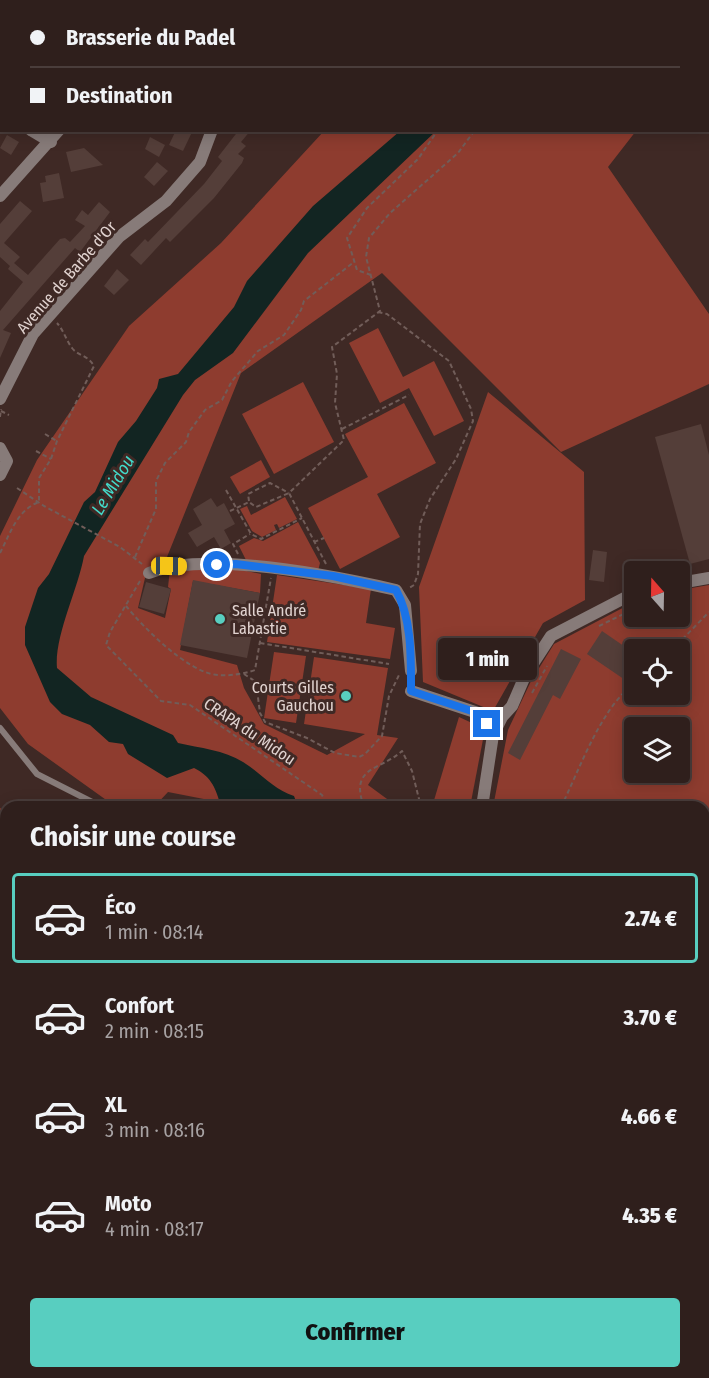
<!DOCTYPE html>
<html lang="fr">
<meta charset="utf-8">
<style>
body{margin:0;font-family:"Fira Sans Condensed",sans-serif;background:#372725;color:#f1f3f6;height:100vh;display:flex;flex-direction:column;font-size:22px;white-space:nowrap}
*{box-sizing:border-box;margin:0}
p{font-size:20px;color:#a7a2a3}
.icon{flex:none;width:33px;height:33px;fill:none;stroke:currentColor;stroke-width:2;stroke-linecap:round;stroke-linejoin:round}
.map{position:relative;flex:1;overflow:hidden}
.drawer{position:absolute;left:0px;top:801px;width:710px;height:578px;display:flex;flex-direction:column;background:#2f1f1c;border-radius:18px 18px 0 0;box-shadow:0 3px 15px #0003,0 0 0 2px #4a3d3b}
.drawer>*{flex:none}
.top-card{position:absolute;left:0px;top:0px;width:710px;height:132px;box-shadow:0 3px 15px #0003,0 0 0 2px #4a3d3b;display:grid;align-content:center;height:132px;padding:0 30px;background:#2f1f1c}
.needle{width:39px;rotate:340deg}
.fabs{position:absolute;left:624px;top:561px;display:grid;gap:12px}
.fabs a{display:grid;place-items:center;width:66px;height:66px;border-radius:6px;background:#2f1f1c;box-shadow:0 3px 15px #0003,0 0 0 2px #4a3d3b;font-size:30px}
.end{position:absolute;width:27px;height:27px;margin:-14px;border:8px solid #1a73e8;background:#fff;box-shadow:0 0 0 3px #fff}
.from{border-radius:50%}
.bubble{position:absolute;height:42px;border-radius:6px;background:#2f1f1c;box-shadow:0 3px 15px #0003,0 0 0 2px #4a3d3b;font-size:20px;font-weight:800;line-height:42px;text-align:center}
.car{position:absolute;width:18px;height:36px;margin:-18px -9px;border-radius:8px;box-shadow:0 0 4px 2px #0007;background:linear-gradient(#f5c518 24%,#345 0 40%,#f5c518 0 76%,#345 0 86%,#f5c518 0)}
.top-card b{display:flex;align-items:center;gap:21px;height:57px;font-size:22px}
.top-card b+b{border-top:2px solid #4a3d3b}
.top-card i{width:15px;height:15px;background:#f1f3f6}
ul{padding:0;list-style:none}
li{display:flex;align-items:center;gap:18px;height:90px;margin:0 12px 9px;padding:0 18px;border:3px solid transparent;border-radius:6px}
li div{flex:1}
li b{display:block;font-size:22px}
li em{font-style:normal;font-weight:800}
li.selected{border-color:#58cec0}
li>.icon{width:54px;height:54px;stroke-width:1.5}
h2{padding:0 30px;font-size:27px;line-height:72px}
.button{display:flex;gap:12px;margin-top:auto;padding:12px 30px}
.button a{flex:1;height:69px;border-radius:6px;background:#58cec0;color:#111;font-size:24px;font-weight:800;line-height:69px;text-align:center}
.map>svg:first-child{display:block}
.green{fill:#8e3c2f;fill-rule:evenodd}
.water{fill:#122522}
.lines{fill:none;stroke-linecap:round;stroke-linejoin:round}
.stream{stroke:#122522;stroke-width:4}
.building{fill:#543e39}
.path{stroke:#715d59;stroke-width:2;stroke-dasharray:4.5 3;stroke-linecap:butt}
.service{stroke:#877b79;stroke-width:6}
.minor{stroke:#877b79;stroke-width:12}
.secondary{stroke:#b9a6a2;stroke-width:12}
.rail{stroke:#8a7774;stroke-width:4;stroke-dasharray:3 6;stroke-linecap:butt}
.route{stroke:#1a73e8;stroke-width:8}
.poi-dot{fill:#58cec0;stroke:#3f2925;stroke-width:2}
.labels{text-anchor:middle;stroke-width:6;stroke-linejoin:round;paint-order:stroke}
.street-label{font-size:16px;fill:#e1d3d0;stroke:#3f2925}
.poi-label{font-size:16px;fill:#e1d3d0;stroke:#3f2925;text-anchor:start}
.water-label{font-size:18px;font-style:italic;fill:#43daca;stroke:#3f2925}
</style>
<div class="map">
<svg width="709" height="1378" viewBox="0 0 709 1378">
<rect width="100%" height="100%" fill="#3f2925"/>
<g class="green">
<polygon points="422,0 709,0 709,36 708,2 420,2"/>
<polygon points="324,131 636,131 608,167 709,314 709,384 561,452 382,273 241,373 167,557 145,578 138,608 165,618 171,589 168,587 170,569 237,569 261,574 260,593 193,581 180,650 237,665 244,688 264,724 327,755 365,734 304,724 314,657 388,668 377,735 398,738 368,785 398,807 225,807 214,801 168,792 154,807 116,807 28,744 0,708 0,536 37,460 129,326 221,243"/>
<polygon points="378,328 403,377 434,361 464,421 434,436 409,388 380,403 349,343"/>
<polygon points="303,382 334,442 274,474 242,414"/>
<polygon points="488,392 584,472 585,600 543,623 493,711 423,682 419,587"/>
<polygon points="404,403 436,463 377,494 400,537 340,569 308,508 368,477 345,434"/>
<polygon points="261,460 270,477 240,494 230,477"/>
<polygon points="285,497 297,519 279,528 277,524 274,525 276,530 262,537 252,531 240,509 247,506 251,515"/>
<polygon points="298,522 320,563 318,571 246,560 239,546 254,538 263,541"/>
<polygon points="277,575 371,589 366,623 395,628 390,659 267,642"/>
<path d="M709 585V1035L704 1046V807H493L508 730 531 681 554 644 634 602V616H680V590ZM634 650H680V694H634ZM634 728H680V772H634Z"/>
<polygon points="274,652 306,656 296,723 264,718"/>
<polygon points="459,717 485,729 470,807 432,807"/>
<polygon points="0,808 6,812 6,1108 0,1107"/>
</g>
<g class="water">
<path d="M400 131H436L308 253 233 353 195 380 183 395 84 556C78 589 54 637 57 668L91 697 173 735 178 743C200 748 224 750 243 762 261 773 273 789 294 796L298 807H253L220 803C215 786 210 776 194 768L167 778 128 754 123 744 109 742 90 725 62 714 50 702 25 645V627L38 588 49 574 84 502 95 492 118 442 136 421 157 388 159 379 178 374 234 307 247 281 313 206Z"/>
<polygon points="704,1273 709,1274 709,1378 597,1378 599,1373 704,1372"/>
</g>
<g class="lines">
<polyline class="stream" points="155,1372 165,1378"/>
</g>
<g class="building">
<polygon points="176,130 193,130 183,151 169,145"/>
<polygon points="239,130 251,130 241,142 246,146 238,154 244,158 242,163 214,198 170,242 166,238 141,265 130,255 145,239 148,242 204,184 222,161 218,157"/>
<polygon points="7,135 19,142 11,155 0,148"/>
<polygon points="150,137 165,145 159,157 145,149"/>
<polygon points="84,148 103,165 71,172 66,152"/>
<polygon points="157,162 168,171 154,186 144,177"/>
<polygon points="59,173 64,198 43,202 40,183 46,182 45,176"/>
<polygon points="20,201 32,211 4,243 20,257 14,263 28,275 60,239 65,238 70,242 85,226 75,220 82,210 88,215 99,202 110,212 80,252 75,248 3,330 11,333 0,358 0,311 23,282 8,269 10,266 0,257 0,224"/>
<polygon points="117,269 129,280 114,295 104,286"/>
<polygon points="701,424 709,455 709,559 690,564 655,437"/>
<polygon points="211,498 217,507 224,503 235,524 224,530 231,543 221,549 214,537 197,547 188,533 202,525 193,509"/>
<polygon points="593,550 607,552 604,582 589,580"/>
<polygon points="193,580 260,593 247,658 180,645"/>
<polygon points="146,582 171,589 164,614 139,607"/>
<polygon points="602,631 634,653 634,686 587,654"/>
<polygon points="561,649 581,659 560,699 553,695 520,760 508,753"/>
</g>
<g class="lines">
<g class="path">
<polyline points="609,2 610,0"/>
<polyline points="626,2 628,0"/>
<polyline points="371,275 357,270 347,238 367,208 418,159 438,130"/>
<polyline points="378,312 387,314 449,361 471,409 473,421 456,459 430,499 420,524 418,574 414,585 409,588"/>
<polyline points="1,411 9,415"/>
<polyline points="0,417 1,409"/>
<polyline points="342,429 409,395"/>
<polyline points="45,434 57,441"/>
<polyline points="36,451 51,459"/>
<polyline points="17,488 44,506 120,547 142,564"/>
<polyline points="226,490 251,534 261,539 302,518"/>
<polyline points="249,501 248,494 270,483 289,493"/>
<polyline points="230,511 249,502 256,507 289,493"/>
<polyline points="314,542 324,538"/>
<path d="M0 553C10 534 17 510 39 502V478L51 459 57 441 94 366C88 355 78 356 72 348 66 340 64 331 57 323"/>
<polyline points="238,554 233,544 250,534"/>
<polyline points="135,557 156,509 156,481 165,463 186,442 189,432 205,410 222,400 232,381 258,351 284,335 301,310 304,301 354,262"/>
<polyline points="326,564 289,493 344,440 335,403 337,374 332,347 380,311 366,257 369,238 390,213 458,153 475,130"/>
<polyline points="140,581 110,632 106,645 161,701 190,705 322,795 328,807"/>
<path d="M126 606C144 628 188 673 218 675 231 676 243 674 255 670L271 578"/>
<polyline points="599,626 634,609"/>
<polyline points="260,643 389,664"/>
<polyline points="672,650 709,612"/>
<polyline points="244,674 256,682 260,713 265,722 307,738 335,753 359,757 365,754 382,736 389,696 399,675"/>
<polyline points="532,693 547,666"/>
<path d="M364 807C349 766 380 771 402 751L412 771 421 807"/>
<path d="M561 807C579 771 601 707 634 684"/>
</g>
<g class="service">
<polyline points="411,691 411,671"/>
<polyline points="0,728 37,774 102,807"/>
</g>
<g class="minor">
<polyline points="8,0 9,2"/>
<polyline points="237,0 238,2"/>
<polyline points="124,2 125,0"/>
<polyline points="254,2 256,0"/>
<polyline points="0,112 2,113"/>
<polyline points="31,130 51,142"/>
<polyline points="0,196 59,130"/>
<polyline points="0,399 33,334 119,237 166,201 200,162 212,130"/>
<polyline points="0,448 7,461 0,475"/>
<path d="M149 573C206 550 334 576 396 590L405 605 411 671"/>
<polyline points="680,583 709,578"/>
<polyline points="411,691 481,714 493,735"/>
<polyline points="482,807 493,735 502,717 512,706 525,676 551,636 634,593"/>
<polyline points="0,1231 6,1235"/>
<polyline points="0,1360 6,1352"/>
<polyline points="293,1372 296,1378"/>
<polyline points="501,1378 503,1372"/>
</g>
<g class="secondary">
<polyline points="0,1339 6,1342"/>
<polyline points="81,1372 94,1378"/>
</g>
<g class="rail">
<polyline points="704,1095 709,1084"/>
<polyline points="562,1378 565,1372"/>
</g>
</g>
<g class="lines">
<path class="route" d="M217 565 236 564 333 576 396 590C412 619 411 658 411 691L481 714 487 724"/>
</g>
<g class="poi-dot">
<circle cx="220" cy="619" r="6"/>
<circle cx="346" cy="696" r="6"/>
</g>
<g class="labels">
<g class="street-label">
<text transform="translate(66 277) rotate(-49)" y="6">Avenue de Barbe d'Or</text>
<text transform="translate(250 731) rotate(34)" y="6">CRAPA du Midou</text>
</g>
<g class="poi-label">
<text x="232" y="616">Salle André<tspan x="232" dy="18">Labastie</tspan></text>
<text x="334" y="693" text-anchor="end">Courts Gilles<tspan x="334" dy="18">Gauchou</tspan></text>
</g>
<g class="water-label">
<text transform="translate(113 485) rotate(-59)" y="6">Le Midou</text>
</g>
</g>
</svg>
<div class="fabs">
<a><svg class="needle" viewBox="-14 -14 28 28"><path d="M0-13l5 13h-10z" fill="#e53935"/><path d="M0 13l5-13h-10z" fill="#a7a2a3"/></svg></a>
<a><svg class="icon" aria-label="locate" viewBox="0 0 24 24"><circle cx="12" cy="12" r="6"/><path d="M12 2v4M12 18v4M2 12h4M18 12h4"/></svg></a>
<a><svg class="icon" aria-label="layers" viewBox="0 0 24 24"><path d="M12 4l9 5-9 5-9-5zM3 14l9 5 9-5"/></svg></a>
</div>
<i class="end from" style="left:217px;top:565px"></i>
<i class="end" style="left:487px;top:724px"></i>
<div class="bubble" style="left:438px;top:638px;width:99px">1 min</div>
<i class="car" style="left:169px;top:566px;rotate:91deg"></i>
<div class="top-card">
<b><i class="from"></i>Brasserie du Padel</b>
<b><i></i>Destination</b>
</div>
<section class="drawer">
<h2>Choisir une course</h2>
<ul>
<li class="selected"><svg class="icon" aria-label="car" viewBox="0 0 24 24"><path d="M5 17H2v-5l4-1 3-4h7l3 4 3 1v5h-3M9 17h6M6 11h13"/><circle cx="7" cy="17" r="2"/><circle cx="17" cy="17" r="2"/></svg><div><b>Éco</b><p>1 min · 08:14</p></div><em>2.74 €</em></li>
<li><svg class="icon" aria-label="car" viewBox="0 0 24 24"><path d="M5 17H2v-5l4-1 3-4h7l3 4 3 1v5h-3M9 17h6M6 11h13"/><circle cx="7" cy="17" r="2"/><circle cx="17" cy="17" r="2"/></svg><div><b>Confort</b><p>2 min · 08:15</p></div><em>3.70 €</em></li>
<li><svg class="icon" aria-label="car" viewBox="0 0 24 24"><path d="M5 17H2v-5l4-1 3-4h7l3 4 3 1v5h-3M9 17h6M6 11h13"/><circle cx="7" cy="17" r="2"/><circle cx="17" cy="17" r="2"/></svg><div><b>XL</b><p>3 min · 08:16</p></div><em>4.66 €</em></li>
<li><svg class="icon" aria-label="car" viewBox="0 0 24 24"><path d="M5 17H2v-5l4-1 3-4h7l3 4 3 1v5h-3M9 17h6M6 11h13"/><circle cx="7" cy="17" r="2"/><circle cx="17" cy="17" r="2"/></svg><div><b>Moto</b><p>4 min · 08:17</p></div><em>4.35 €</em></li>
</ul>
<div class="button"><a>Confirmer</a></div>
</section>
</div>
